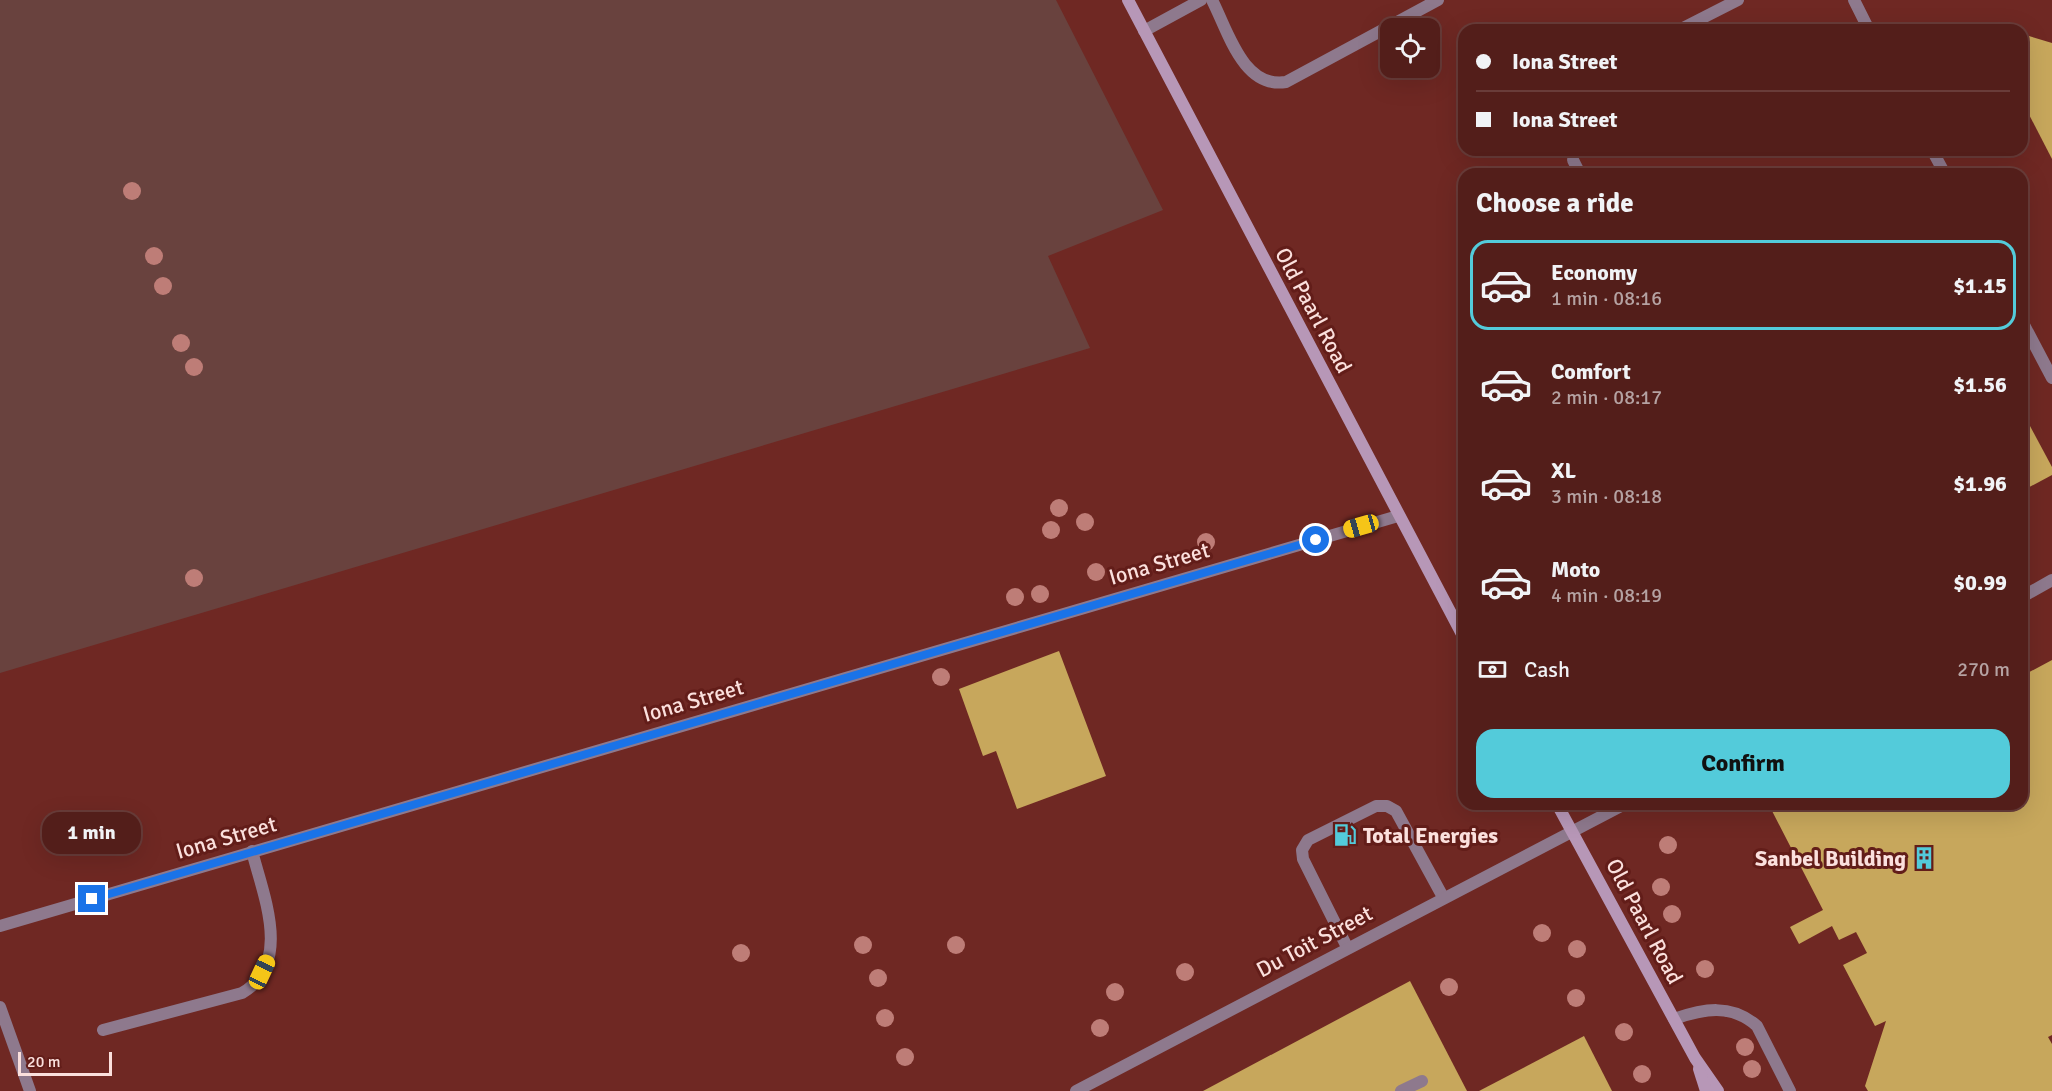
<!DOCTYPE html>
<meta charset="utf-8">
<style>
body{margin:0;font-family:Signika,sans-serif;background:#592723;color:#f1f3f6;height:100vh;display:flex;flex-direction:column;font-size:22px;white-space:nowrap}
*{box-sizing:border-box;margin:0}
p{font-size:20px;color:#b5a2a2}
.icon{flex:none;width:33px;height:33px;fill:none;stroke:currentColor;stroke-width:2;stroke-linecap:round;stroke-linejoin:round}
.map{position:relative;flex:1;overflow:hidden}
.details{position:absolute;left:1458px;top:168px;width:570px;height:642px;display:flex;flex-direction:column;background:#531e1a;border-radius:18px;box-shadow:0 6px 24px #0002,0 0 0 2px #693c39}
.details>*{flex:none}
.guide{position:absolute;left:1458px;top:24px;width:570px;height:132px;border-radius:18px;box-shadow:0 6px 24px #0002,0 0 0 2px #693c39;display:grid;align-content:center;height:132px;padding:0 18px;background:#531e1a}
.buttons{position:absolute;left:1380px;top:18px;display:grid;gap:12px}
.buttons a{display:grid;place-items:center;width:60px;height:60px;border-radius:12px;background:#531e1a;box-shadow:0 6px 24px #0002,0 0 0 2px #693c39;font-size:30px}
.scale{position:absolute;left:18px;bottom:15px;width:94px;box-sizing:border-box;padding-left:6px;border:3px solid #fbe0dd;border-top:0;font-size:16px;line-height:21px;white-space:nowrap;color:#fbe0dd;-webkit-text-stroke:4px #621d19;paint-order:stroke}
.end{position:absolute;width:27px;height:27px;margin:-14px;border:8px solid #1a73e8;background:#fff;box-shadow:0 0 0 3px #fff}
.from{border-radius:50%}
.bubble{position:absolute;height:42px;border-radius:18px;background:#531e1a;box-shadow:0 6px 24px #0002,0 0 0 2px #693c39;font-size:20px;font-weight:700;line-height:42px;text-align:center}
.car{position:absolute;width:18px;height:36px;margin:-18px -9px;border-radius:8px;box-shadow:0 0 4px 2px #0007;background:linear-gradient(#f5c518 24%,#345 0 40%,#f5c518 0 76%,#345 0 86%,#f5c518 0)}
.guide b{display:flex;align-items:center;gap:21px;height:57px;font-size:22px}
.guide b+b{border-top:2px solid #693c39}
.guide i{width:15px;height:15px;background:#f1f3f6}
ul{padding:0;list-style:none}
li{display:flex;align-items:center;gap:18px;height:90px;margin:0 12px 9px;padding:0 6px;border:3px solid transparent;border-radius:18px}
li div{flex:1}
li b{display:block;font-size:22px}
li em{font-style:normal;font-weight:700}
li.on{border-color:#53cbda}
li>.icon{width:54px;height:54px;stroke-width:1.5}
h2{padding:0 18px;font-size:27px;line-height:72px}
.pay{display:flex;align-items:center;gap:15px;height:66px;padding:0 18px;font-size:22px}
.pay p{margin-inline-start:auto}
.action{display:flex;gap:12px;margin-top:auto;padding:12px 18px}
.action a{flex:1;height:69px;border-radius:18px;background:#53cbda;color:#111;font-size:24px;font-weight:700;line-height:69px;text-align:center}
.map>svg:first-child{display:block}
.green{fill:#69423e}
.building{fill:#c7a75c}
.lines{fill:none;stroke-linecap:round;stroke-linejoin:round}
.service{stroke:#8e798d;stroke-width:12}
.minor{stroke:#8e798d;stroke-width:12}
.secondary{stroke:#b797b7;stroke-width:12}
.tree{fill:#be7d77}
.route{stroke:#1a73e8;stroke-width:8}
.labels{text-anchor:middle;stroke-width:6;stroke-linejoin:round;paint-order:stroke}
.street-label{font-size:22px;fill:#fbe0dd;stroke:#621d19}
.poi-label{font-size:22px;font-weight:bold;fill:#fbe0dd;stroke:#621d19;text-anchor:start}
</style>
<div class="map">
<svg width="2052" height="1091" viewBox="0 0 2052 1091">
<rect width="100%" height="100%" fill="#6f2823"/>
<polygon class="green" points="0,0 1056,0 1163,210 1048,256 1090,348 0,673"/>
<g class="building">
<polygon points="2022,34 2052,43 2052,159 2022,101"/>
<polygon points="2022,411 2052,467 2052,475 2022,491"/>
<polygon points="1059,651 1106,776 1017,809 996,751 983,756 959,689"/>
<polygon points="2052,660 2052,1035 2048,1037 2052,1044 2052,1091 1868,1091 1865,1086 1886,1021 1875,1026 1843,965 1867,953 1856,932 1839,940 1832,926 1799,944 1790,927 1823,910 1770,807 1775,804 2022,804 2022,676"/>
<polygon points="1410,981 1467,1091 1203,1091"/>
<polygon points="1584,1036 1612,1091 1479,1091"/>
</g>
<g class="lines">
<g class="service">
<path d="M1212 0C1228 31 1243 89 1286 82L1438 0"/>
<polyline points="1679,30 1738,0"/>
<polyline points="1144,31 1201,0"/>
<polyline points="1573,160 1580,174"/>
<polyline points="1347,947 1303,859 1302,850 1308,840 1376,806 1387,806 1396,811 1443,897"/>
<path d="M1674 1019C1703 1009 1731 1003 1757 1026L1790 1091"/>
<path d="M103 1030 242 993C293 963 263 895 252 851"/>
<polyline points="1401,1091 1422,1081"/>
</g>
<g class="minor">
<polyline points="1854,0 1869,30"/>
<polyline points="1932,150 1945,174"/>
<polyline points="2022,321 2052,378"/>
<polyline points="2022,597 2052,580"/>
<polyline points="0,926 1398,516"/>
<polyline points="0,1007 30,1091"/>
<polyline points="1076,1091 1625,804"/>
</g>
<g class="secondary">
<polyline points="1128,0 1464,638"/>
<polyline points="1557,804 1695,1058 1718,1091"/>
<polyline points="1699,1069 1706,1091"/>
</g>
</g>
<g class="tree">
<circle cx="132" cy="191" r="9"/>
<circle cx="154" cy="256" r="9"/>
<circle cx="163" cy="286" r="9"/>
<circle cx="181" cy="343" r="9"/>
<circle cx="194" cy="367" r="9"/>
<circle cx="1059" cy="508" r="9"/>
<circle cx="1085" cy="522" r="9"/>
<circle cx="1051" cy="530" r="9"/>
<circle cx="1206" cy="542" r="9"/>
<circle cx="1096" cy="572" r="9"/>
<circle cx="194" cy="578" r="9"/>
<circle cx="1040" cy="594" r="9"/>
<circle cx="1015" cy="597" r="9"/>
<circle cx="941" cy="677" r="9"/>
<circle cx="1668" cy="845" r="9"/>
<circle cx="1661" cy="887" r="9"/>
<circle cx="1672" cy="914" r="9"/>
<circle cx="1542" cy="933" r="9"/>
<circle cx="863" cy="945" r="9"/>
<circle cx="956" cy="945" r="9"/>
<circle cx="1577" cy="949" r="9"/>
<circle cx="741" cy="953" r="9"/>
<circle cx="1705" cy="969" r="9"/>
<circle cx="1185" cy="972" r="9"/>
<circle cx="878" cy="978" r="9"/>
<circle cx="1449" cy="987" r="9"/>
<circle cx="1115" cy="992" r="9"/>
<circle cx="1576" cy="998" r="9"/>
<circle cx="885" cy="1018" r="9"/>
<circle cx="1100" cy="1028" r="9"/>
<circle cx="1624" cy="1032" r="9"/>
<circle cx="1745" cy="1047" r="9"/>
<circle cx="905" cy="1057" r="9"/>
<circle cx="1752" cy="1069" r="9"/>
<circle cx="1642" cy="1074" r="9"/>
</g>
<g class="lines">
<polyline class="route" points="92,899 1316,540"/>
</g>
<defs>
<g id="fuel-bare" transform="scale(1.8)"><path d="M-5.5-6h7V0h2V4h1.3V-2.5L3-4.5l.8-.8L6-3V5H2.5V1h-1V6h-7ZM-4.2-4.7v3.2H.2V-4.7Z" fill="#53cbda" stroke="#621d19" stroke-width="2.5" paint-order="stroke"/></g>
<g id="building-bare" transform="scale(1.8)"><path d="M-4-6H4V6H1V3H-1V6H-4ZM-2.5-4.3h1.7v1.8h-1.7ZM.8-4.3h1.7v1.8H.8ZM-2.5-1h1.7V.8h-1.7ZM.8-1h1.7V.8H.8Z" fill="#53cbda" stroke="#621d19" stroke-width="2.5" paint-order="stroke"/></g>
</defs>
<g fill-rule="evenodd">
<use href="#fuel-bare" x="1345" y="835"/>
<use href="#building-bare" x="1924" y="858"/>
</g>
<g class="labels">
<g class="street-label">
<text transform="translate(1314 310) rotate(62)" y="8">Old Paarl Road</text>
<text transform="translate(1159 563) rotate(-16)" y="8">Iona Street</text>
<text transform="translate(693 700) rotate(-16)" y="8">Iona Street</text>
<text transform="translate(226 837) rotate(-16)" y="8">Iona Street</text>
<text transform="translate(1645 921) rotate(62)" y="8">Old Paarl Road</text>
<text transform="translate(1314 941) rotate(-28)" y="8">Du Toit Street</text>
</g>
<g class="poi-label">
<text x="1363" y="843">Total Energies</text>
<text x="1906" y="866" text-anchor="end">Sanbel Building</text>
</g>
</g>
</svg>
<div class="buttons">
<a><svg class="icon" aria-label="locate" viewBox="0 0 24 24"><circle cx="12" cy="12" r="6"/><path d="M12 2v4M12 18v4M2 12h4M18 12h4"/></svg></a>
</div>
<div class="scale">20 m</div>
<i class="end from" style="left:1316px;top:540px"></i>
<i class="end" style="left:92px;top:899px"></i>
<div class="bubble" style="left:42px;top:812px;width:99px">1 min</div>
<i class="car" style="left:1361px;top:526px;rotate:254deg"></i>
<i class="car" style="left:262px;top:972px;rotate:25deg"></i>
<div class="guide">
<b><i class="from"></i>Iona Street</b>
<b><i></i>Iona Street</b>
</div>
<section class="details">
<h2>Choose a ride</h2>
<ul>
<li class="on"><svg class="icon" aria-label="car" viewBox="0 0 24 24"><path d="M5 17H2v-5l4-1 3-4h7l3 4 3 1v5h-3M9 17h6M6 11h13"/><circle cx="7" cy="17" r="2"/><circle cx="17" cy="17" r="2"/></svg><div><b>Economy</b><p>1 min · 08:16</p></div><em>$1.15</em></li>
<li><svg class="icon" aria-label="car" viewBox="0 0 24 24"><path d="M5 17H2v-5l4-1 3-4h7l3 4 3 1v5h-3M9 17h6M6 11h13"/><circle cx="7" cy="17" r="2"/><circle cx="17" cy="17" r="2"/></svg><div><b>Comfort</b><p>2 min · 08:17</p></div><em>$1.56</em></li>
<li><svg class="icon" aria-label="car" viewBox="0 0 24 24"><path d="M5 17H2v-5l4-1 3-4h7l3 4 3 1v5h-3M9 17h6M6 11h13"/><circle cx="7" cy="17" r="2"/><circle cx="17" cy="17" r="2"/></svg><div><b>XL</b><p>3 min · 08:18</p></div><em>$1.96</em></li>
<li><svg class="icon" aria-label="car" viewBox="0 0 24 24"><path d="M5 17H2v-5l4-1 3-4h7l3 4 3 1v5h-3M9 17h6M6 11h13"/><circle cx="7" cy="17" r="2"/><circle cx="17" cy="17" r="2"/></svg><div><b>Moto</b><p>4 min · 08:19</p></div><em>$0.99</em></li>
</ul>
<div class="pay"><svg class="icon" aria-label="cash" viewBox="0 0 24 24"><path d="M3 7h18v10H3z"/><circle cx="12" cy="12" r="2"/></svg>Cash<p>270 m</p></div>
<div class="action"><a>Confirm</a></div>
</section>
</div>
